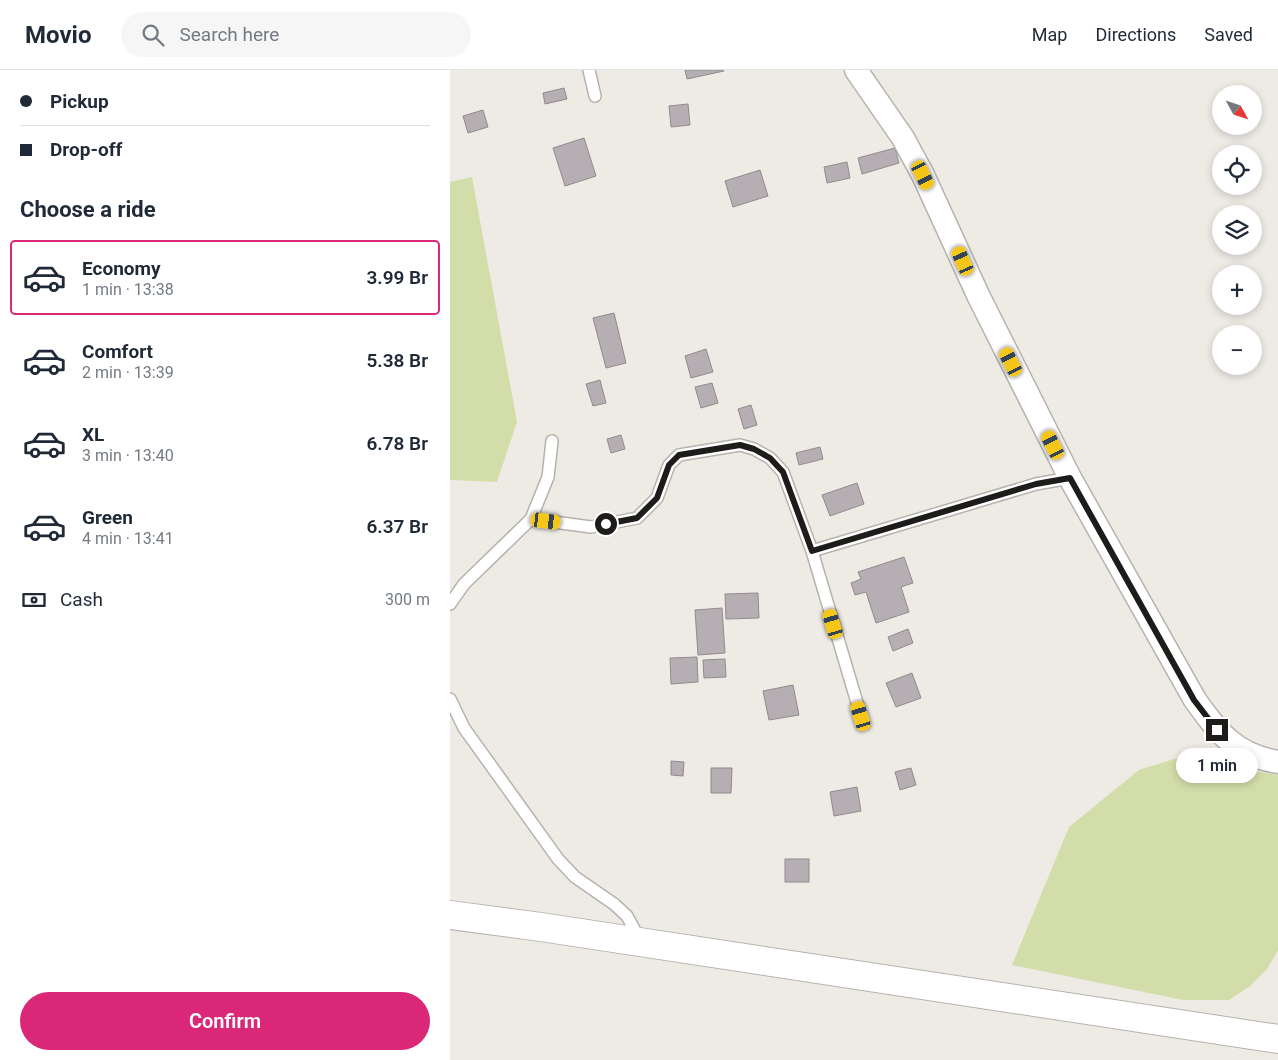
<!DOCTYPE html>
<meta charset="utf-8">
<style>
body{margin:0;font-family:Roboto,sans-serif;background:#f6f6f7;color:#1f2937;height:100vh;display:flex;flex-direction:column;font-size:19px;white-space:nowrap}
*{box-sizing:border-box;margin:0}
p{font-size:16px;color:#747a83}
.icon{flex:none;width:28px;height:28px;fill:none;stroke:currentColor;stroke-width:2;stroke-linecap:round;stroke-linejoin:round}
.map{position:relative;flex:1;overflow:hidden}
.side{display:flex;flex-direction:column;background:#fff;width:450px}
.side>*{flex:none}
.banner{display:grid;align-content:center;height:110px;padding:0 20px;background:#fff}
.needle{width:32px;rotate:130deg}
.controls{position:absolute;left:762px;top:15px;display:grid;gap:10px}
.controls a{display:grid;place-items:center;width:50px;height:50px;border-radius:50%;background:#fff;box-shadow:0 2px 8px #0003;font-size:25px}
.end{position:absolute;width:22px;height:22px;margin:-11px;border:6px solid #1d1c1a;background:#fff;box-shadow:0 0 0 2px #fff}
.from{border-radius:50%}
.bubble{position:absolute;height:35px;border-radius:18px;background:#fff;box-shadow:0 2px 8px #0003;font-size:16px;font-weight:600;line-height:35px;text-align:center}
.car{position:absolute;width:15px;height:30px;margin:-15px -8px;border-radius:6px;box-shadow:0 0 4px 1px #0007;background:linear-gradient(#f5c518 24%,#345 0 40%,#f5c518 0 76%,#345 0 86%,#f5c518 0)}
.banner b{display:flex;align-items:center;gap:18px;height:48px;font-size:19px}
.banner b+b{border-top:1px solid #e0e1e3}
.banner i{width:12px;height:12px;background:#1f2937}
ul{padding:0;list-style:none}
li{display:flex;align-items:center;gap:15px;height:75px;margin:0 10px 8px;padding:0 10px;border:2px solid transparent;border-radius:5px}
li div{flex:1}
li b{display:block;font-size:19px}
li em{font-style:normal;font-weight:600}
li.on{border-color:#db2777}
li>.icon{width:45px;height:45px;stroke-width:1.5}
h2{padding:0 20px;font-size:22px;line-height:60px}
.pay{display:flex;align-items:center;gap:12px;height:55px;padding:0 20px;font-size:19px}
.pay p{margin-inline-start:auto}
.primary-button{display:flex;gap:10px;margin-top:auto;padding:10px 20px}
.primary-button a{flex:1;height:58px;border-radius:30px;background:#db2777;color:#fff;font-size:20px;font-weight:600;line-height:58px;text-align:center}
header{display:flex;align-items:center;gap:30px;box-sizing:border-box;height:70px;padding:0 25px;background:#fff;border-bottom:1px solid #e0e1e3}
header strong{font-size:24px}
nav{display:flex;gap:28px;margin-inline-start:auto;font-size:18px}
.search{width:350px;height:45px;background:#f6f6f7;display:flex;align-items:center;gap:12px;box-sizing:border-box;padding:0 18px;border-radius:28px;color:#747a83;font-size:19px}
main{display:flex;flex:1;min-height:0}
.map>svg:first-child{display:block}
.green{fill:#d3dda9}
.building{fill:#b5afb3;stroke:#908b8f}
.lines{fill:none;stroke-linecap:round;stroke-linejoin:round}
.service-casing{stroke:#b6b3ae;stroke-width:14}
.minor-casing{stroke:#b6b3ae;stroke-width:25}
.tertiary-casing{stroke:#b6b3ae;stroke-width:30}
.service{stroke:#fff;stroke-width:11}
.minor{stroke:#fff;stroke-width:22}
.tertiary{stroke:#fff;stroke-width:28}
.route{stroke:#1d1c1a;stroke-width:6}
</style>
<header>
<strong>Movio</strong>
<div class="search"><svg class="icon" aria-label="search" viewBox="0 0 24 24"><circle cx="10" cy="10" r="6"/><path d="M15 15l6 6"/></svg>Search here</div>
<nav><a>Map</a><a>Directions</a><a>Saved</a></nav>
</header>
<main>
<section class="side">
<div class="banner">
<b><i class="from"></i>Pickup</b>
<b><i></i>Drop-off</b>
</div>
<h2>Choose a ride</h2>
<ul>
<li class="on"><svg class="icon" aria-label="car" viewBox="0 0 24 24"><path d="M5 17H2v-5l4-1 3-4h7l3 4 3 1v5h-3M9 17h6M6 11h13"/><circle cx="7" cy="17" r="2"/><circle cx="17" cy="17" r="2"/></svg><div><b>Economy</b><p>1 min · 13:38</p></div><em>3.99 Br</em></li>
<li><svg class="icon" aria-label="car" viewBox="0 0 24 24"><path d="M5 17H2v-5l4-1 3-4h7l3 4 3 1v5h-3M9 17h6M6 11h13"/><circle cx="7" cy="17" r="2"/><circle cx="17" cy="17" r="2"/></svg><div><b>Comfort</b><p>2 min · 13:39</p></div><em>5.38 Br</em></li>
<li><svg class="icon" aria-label="car" viewBox="0 0 24 24"><path d="M5 17H2v-5l4-1 3-4h7l3 4 3 1v5h-3M9 17h6M6 11h13"/><circle cx="7" cy="17" r="2"/><circle cx="17" cy="17" r="2"/></svg><div><b>XL</b><p>3 min · 13:40</p></div><em>6.78 Br</em></li>
<li><svg class="icon" aria-label="car" viewBox="0 0 24 24"><path d="M5 17H2v-5l4-1 3-4h7l3 4 3 1v5h-3M9 17h6M6 11h13"/><circle cx="7" cy="17" r="2"/><circle cx="17" cy="17" r="2"/></svg><div><b>Green</b><p>4 min · 13:41</p></div><em>6.37 Br</em></li>
</ul>
<div class="pay"><svg class="icon" aria-label="cash" viewBox="0 0 24 24"><path d="M3 7h18v10H3z"/><circle cx="12" cy="12" r="2"/></svg>Cash<p>300 m</p></div>
<div class="primary-button"><a>Confirm</a></div>
</section>
<div class="map">
<svg width="828" height="990" viewBox="0 0 828 990">
<rect width="100%" height="100%" fill="#eeebe5"/>
<g class="green">
<polygon points="22,107 67,352 47,412 0,410 0,112"/>
<polygon points="756,679 793,699 828,705 828,880 817,899 800,916 779,930 733,930 562,895 619,757 689,700"/>
</g>
<g class="building">
<polygon points="235,0 273,0 274,1 237,9"/>
<polygon points="114,18 117,29 95,34 93,23"/>
<polygon points="238,34 240,55 221,57 219,36"/>
<polygon points="33,40 38,57 18,63 13,46"/>
<polygon points="134,68 146,106 115,116 103,78"/>
<polygon points="445,78 449,93 412,104 408,88"/>
<polygon points="397,92 400,108 377,113 374,97"/>
<polygon points="310,100 318,126 283,137 275,111"/>
<polygon points="164,243 176,293 156,298 143,248"/>
<polygon points="256,279 263,302 241,308 235,286"/>
<polygon points="150,310 156,333 143,336 136,314"/>
<polygon points="262,313 268,333 251,338 245,317"/>
<polygon points="301,335 307,355 294,359 288,339"/>
<polygon points="171,365 175,379 161,383 157,369"/>
<polygon points="370,377 373,389 349,395 346,383"/>
<polygon points="407,413 414,434 380,446 372,425"/>
<polygon points="454,487 463,513 451,517 459,542 426,553 416,522 405,525 401,513 411,509 408,502"/>
<polygon points="308,523 309,548 276,549 275,524"/>
<polygon points="272,538 275,583 248,585 245,540"/>
<polygon points="458,559 463,573 443,581 438,567"/>
<polygon points="247,587 248,612 221,614 220,588"/>
<polygon points="275,589 276,607 254,608 253,590"/>
<polygon points="462,603 471,628 446,637 436,613"/>
<polygon points="343,615 349,645 319,650 313,621"/>
<polygon points="221,691 234,692 233,706 221,705"/>
<polygon points="261,698 282,698 281,723 261,723"/>
<polygon points="461,698 466,715 450,720 445,702"/>
<polygon points="407,717 411,741 384,746 380,722"/>
<rect x="335" y="789" width="24" height="23"/>
</g>
<g class="lines">
<g class="service-casing">
<g id="service">
<polyline points="139,0 145,26"/>
<polyline points="81,449 141,457 187,448 207,428 219,395 229,385 290,375 304,379 320,388 333,402 362,481 411,646"/>
<polyline points="362,481 586,414 620,408"/>
<polyline points="0,534 14,514 81,449 98,407 102,371"/>
<polyline points="0,629 14,658 108,789 125,807 164,834 177,846 190,870"/>
</g>
</g>
<g class="minor-casing">
<path id="minor" d="M406 0 453 68 473 105 528 225 620 408 745 630C769 663 785 685 828 692"/>
</g>
<g class="tertiary-casing">
<polyline id="tertiary" points="0,845 91,857 828,969"/>
</g>
<use href="#service" class="service"/>
<use href="#minor" class="minor"/>
<use href="#tertiary" class="tertiary"/>
</g>
<g class="lines">
<polyline class="route" points="156,454 187,448 207,428 219,395 229,385 290,375 304,379 320,388 333,402 362,481 586,414 620,408 744,630 767,660"/>
</g>
</svg>
<div class="controls">
<a><svg class="needle" viewBox="-14 -14 28 28"><path d="M0-13l5 13h-10z" fill="#e53935"/><path d="M0 13l5-13h-10z" fill="#747a83"/></svg></a>
<a><svg class="icon" aria-label="locate" viewBox="0 0 24 24"><circle cx="12" cy="12" r="6"/><path d="M12 2v4M12 18v4M2 12h4M18 12h4"/></svg></a>
<a><svg class="icon" aria-label="layers" viewBox="0 0 24 24"><path d="M12 4l9 5-9 5-9-5zM3 14l9 5 9-5"/></svg></a>
<a>+</a>
<a>−</a>
</div>
<i class="end from" style="left:156px;top:454px"></i>
<i class="end" style="left:767px;top:660px"></i>
<div class="bubble" style="left:726px;top:678px;width:82px">1 min</div>
<i class="car" style="left:473px;top:105px;rotate:154deg"></i>
<i class="car" style="left:513px;top:191px;rotate:336deg"></i>
<i class="car" style="left:561px;top:292px;rotate:333deg"></i>
<i class="car" style="left:603px;top:375px;rotate:333deg"></i>
<i class="car" style="left:96px;top:451px;rotate:97deg"></i>
<i class="car" style="left:383px;top:554px;rotate:343deg"></i>
<i class="car" style="left:411px;top:646px;rotate:343deg"></i>
</div>
</main>
